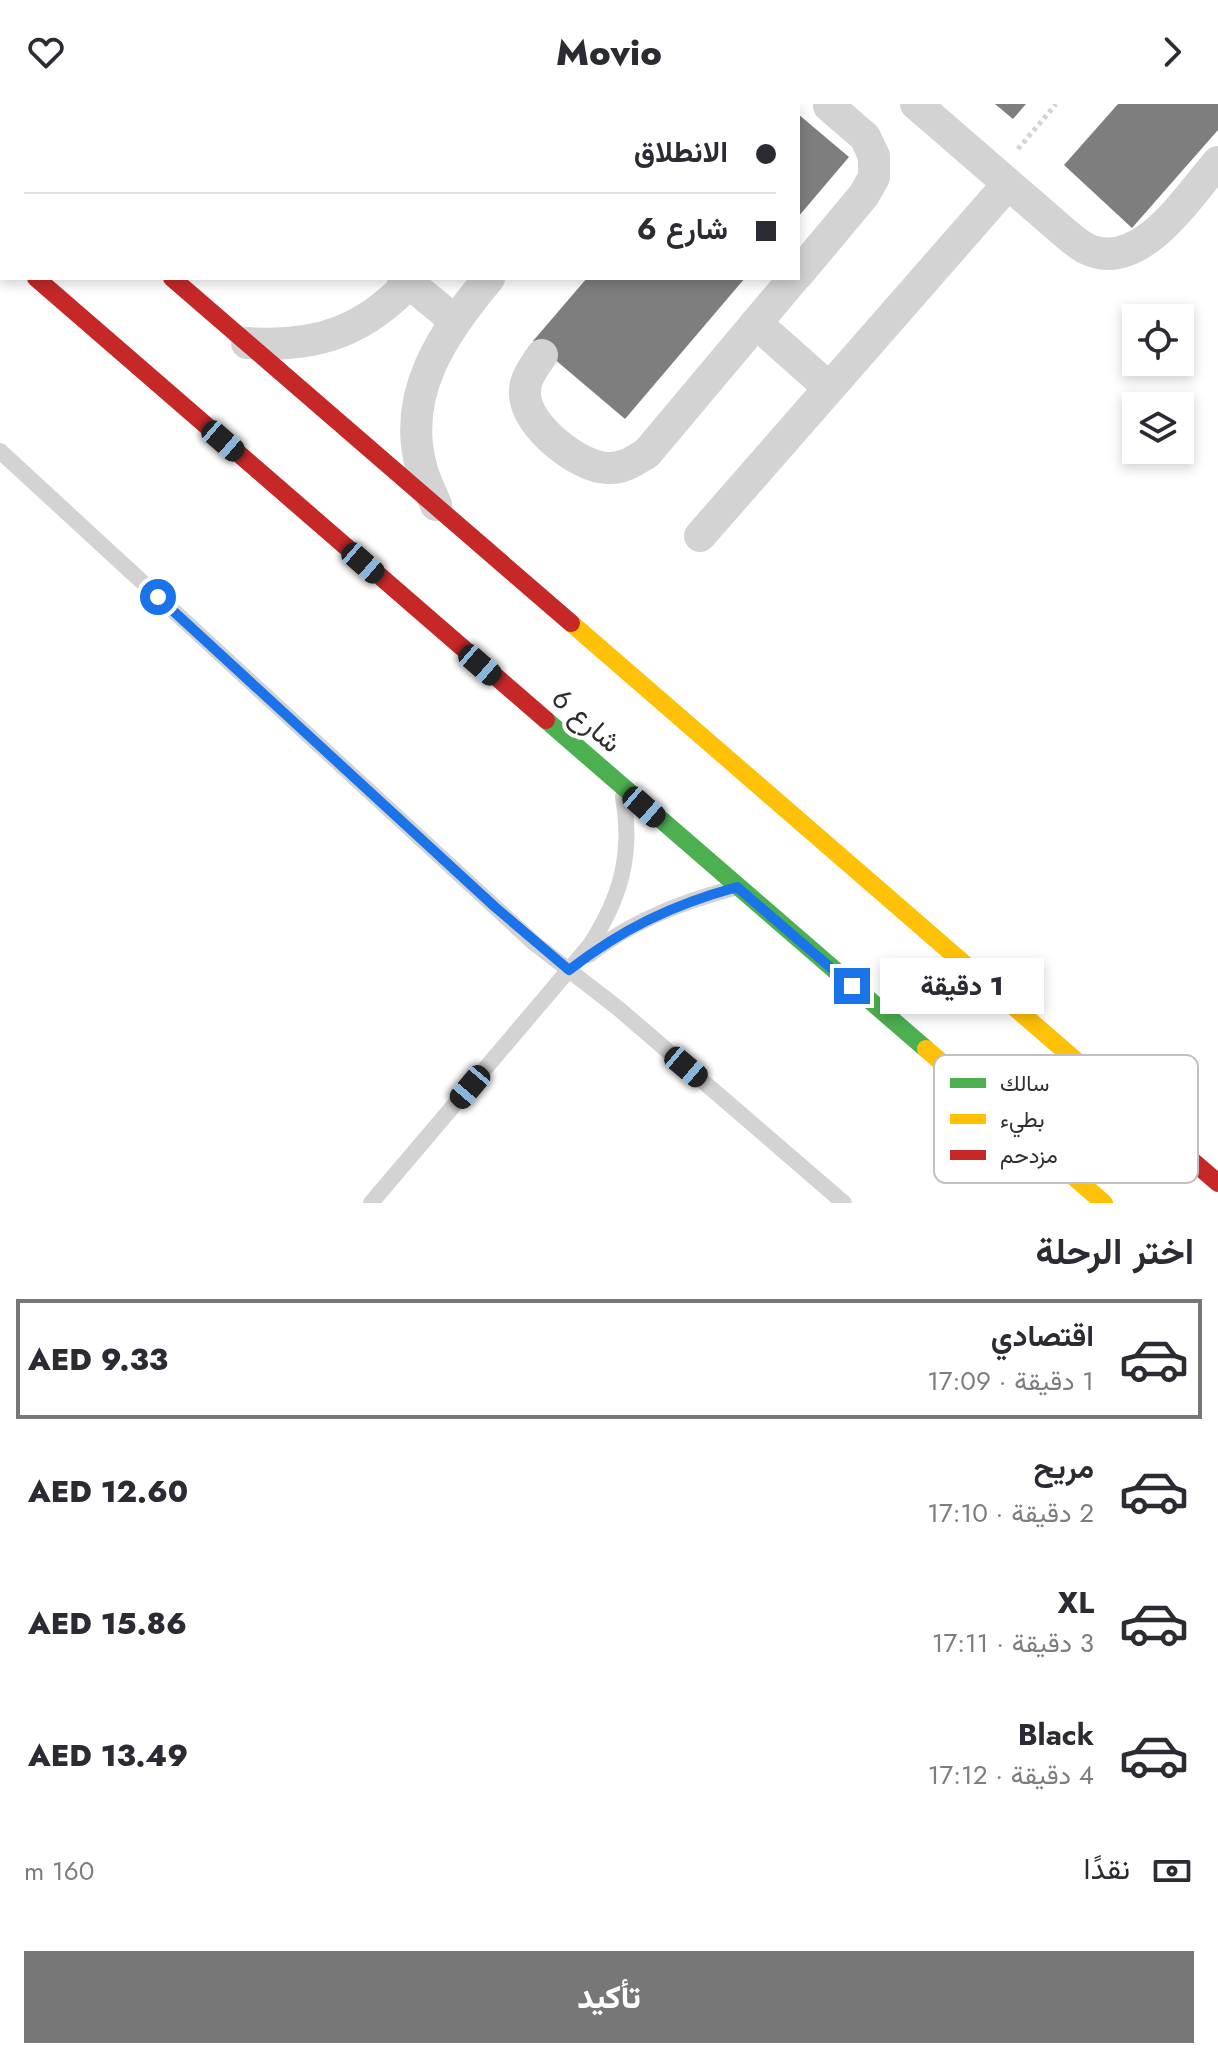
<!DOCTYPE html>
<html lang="ar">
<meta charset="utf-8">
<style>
body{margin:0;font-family:Jost,Vazirmatn,sans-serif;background:#f7f7f7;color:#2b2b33;direction:rtl;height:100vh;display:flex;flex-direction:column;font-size:30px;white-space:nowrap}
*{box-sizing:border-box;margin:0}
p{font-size:26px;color:#7c7c81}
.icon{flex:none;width:44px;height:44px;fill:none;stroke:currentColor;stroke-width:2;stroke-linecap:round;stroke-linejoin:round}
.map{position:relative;height:1099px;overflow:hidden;direction:ltr}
.panel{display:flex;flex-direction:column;background:#fff;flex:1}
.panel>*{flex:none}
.guide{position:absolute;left:0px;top:0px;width:800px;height:176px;box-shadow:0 4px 12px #0003;direction:rtl;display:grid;align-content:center;height:176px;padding:0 24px;background:#fff}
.tools{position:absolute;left:1122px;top:200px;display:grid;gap:16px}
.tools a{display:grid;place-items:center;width:72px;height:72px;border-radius:0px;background:#fff;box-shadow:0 4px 12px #0003;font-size:40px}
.end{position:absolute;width:36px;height:36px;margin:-18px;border:10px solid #1a73e8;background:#fff;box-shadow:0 0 0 4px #fff}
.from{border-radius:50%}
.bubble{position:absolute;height:56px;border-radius:0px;background:#fff;box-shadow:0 4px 12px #0003;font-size:26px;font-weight:800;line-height:56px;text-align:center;direction:rtl}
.car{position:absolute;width:24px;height:48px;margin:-24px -12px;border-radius:10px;box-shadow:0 0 6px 2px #0007;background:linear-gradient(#222 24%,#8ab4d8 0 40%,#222 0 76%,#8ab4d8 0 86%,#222 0)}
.guide b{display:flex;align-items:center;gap:28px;height:76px;font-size:30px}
.guide b+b{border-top:2px solid #e1e1e2}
.guide i{width:20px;height:20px;background:#2b2b33}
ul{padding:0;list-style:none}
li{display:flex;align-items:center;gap:24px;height:120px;margin:0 16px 12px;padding:0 8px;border:4px solid transparent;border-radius:0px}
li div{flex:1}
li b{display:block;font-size:30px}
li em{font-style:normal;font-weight:800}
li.current{border-color:#777}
li>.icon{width:72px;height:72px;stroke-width:1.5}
h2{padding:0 24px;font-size:36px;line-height:96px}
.pay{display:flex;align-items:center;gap:20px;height:88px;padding:0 24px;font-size:30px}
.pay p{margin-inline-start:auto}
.primary-button{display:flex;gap:16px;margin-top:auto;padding:16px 24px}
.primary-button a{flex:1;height:92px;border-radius:0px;background:#777;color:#fff;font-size:32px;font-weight:800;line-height:92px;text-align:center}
header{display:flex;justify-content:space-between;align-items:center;height:104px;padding:0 24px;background:#fff;font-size:36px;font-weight:800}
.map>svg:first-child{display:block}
.building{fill:#7e7e7e}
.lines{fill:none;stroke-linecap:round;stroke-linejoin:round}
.path{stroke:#d3d3d3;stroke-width:5;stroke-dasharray:4 4;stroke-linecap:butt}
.lane{stroke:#d3d3d3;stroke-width:16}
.street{stroke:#d3d3d3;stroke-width:32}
.fast{stroke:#4caf50;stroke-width:18}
.slow{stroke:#ffc107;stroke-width:18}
.jam{stroke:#c62828;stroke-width:18}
.route{stroke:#1a73e8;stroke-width:10}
.labels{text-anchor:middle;stroke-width:8;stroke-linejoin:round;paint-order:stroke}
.street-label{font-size:28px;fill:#2e2e2e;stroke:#fff}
.key{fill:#fff;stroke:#c0c0c0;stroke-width:2}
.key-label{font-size:22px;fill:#2e2e2e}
</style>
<header><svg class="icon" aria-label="forward" viewBox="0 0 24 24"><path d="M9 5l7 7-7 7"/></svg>Movio<svg class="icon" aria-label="heart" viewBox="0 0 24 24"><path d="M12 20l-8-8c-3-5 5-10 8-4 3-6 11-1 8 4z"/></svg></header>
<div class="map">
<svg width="1218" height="1099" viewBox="0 0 1218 1099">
<rect width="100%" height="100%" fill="#fff"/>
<g class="building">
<polygon points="995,0 1026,0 1013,15"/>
<polygon points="1118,0 1218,0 1218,26 1132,124 1064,61"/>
<polygon points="798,10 849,53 798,113"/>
<polygon points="587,174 745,174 625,315 533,237"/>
</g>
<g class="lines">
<g class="path">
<polyline points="301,0 303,2"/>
<polyline points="232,2 234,0"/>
<polyline points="354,2 356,0"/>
<polyline points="1018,45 1056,0"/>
</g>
<g class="lane">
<polyline points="0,347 534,839 619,905 844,1099"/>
<path d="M589 851C632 817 682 798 734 784"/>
<path d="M371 1099 590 841C621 793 633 750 623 693"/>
</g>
<g class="street">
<path d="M916 0 1065 129C1071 134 1078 140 1085 144 1139 172 1188 92 1218 58"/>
<polyline points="565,2 566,0"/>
<polyline points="610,2 612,0"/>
<polyline points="798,170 864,91 874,73 874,52 865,33 829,2"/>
<polyline points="403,174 454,216"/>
<polyline points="756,219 828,283"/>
<path d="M247 239C316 244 367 227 413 174"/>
<path d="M542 251C534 263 524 275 525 290 525 321 578 363 607 364 623 365 634 357 647 349L794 174"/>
<path d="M436 401C432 390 425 378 422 366 400 290 443 230 489 174"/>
<polyline points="700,432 1008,80"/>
</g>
<polyline class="fast" points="546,616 926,945"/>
<g class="slow">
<polyline points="0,25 2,27"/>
<polyline points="0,143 2,145"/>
<polyline points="571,519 1095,973"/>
<polyline points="926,945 1104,1099"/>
</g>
<g class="jam">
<polyline points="36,174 546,616"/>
<polyline points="172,174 571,519"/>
<polyline points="1095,973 1218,1079"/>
</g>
</g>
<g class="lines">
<path class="route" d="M158 493 495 803 569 866C622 825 672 801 737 783L852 882"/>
</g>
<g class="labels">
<g class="street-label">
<text transform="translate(587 616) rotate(41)" y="10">شارع 6</text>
</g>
</g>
<rect x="934" y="951" width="264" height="128" rx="12" class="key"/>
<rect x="950" y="974" width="36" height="10" fill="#4caf50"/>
<rect x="950" y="1010" width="36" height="10" fill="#ffc107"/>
<rect x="950" y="1046" width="36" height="10" fill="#c62828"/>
<g class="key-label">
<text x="1000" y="987">سالك</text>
<text x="1000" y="1023">بطيء</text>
<text x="1000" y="1059">مزدحم</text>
</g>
</svg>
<div class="tools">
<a><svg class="icon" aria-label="locate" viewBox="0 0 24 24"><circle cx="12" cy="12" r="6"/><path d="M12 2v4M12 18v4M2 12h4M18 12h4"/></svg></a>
<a><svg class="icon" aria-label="layers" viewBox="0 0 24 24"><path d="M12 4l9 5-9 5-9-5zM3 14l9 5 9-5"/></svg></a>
</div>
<i class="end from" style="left:158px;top:493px"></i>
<i class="end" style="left:852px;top:882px"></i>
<div class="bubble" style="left:880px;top:854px;width:164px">1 دقيقة</div>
<i class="car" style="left:223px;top:337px;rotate:131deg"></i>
<i class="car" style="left:363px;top:459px;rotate:131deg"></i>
<i class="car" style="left:480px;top:561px;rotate:131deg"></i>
<i class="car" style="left:644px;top:703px;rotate:131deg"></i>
<i class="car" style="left:686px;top:963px;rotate:130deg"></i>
<i class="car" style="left:470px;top:983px;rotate:220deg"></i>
<div class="guide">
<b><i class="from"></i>الانطلاق</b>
<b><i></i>شارع 6</b>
</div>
</div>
<section class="panel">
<h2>اختر الرحلة</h2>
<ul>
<li class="current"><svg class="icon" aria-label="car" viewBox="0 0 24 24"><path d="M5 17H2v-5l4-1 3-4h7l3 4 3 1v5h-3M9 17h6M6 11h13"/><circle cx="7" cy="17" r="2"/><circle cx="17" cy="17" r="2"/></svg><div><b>اقتصادي</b><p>1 دقيقة · 17:09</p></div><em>AED 9.33</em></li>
<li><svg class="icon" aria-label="car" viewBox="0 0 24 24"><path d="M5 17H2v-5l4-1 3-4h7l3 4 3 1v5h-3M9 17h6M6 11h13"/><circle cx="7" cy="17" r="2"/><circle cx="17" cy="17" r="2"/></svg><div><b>مريح</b><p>2 دقيقة · 17:10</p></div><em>AED 12.60</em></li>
<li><svg class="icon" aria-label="car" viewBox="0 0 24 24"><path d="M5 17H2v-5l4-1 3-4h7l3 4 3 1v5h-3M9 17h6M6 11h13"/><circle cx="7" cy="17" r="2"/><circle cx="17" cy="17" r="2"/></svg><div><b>XL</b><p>3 دقيقة · 17:11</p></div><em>AED 15.86</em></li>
<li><svg class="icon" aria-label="car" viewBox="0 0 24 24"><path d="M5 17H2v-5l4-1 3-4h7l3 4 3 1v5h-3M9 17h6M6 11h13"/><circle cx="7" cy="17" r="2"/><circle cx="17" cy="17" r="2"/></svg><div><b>Black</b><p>4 دقيقة · 17:12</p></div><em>AED 13.49</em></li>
</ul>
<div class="pay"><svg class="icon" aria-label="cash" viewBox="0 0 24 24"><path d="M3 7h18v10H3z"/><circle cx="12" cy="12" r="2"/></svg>نقدًا<p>160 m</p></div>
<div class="primary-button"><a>تأكيد</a></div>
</section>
